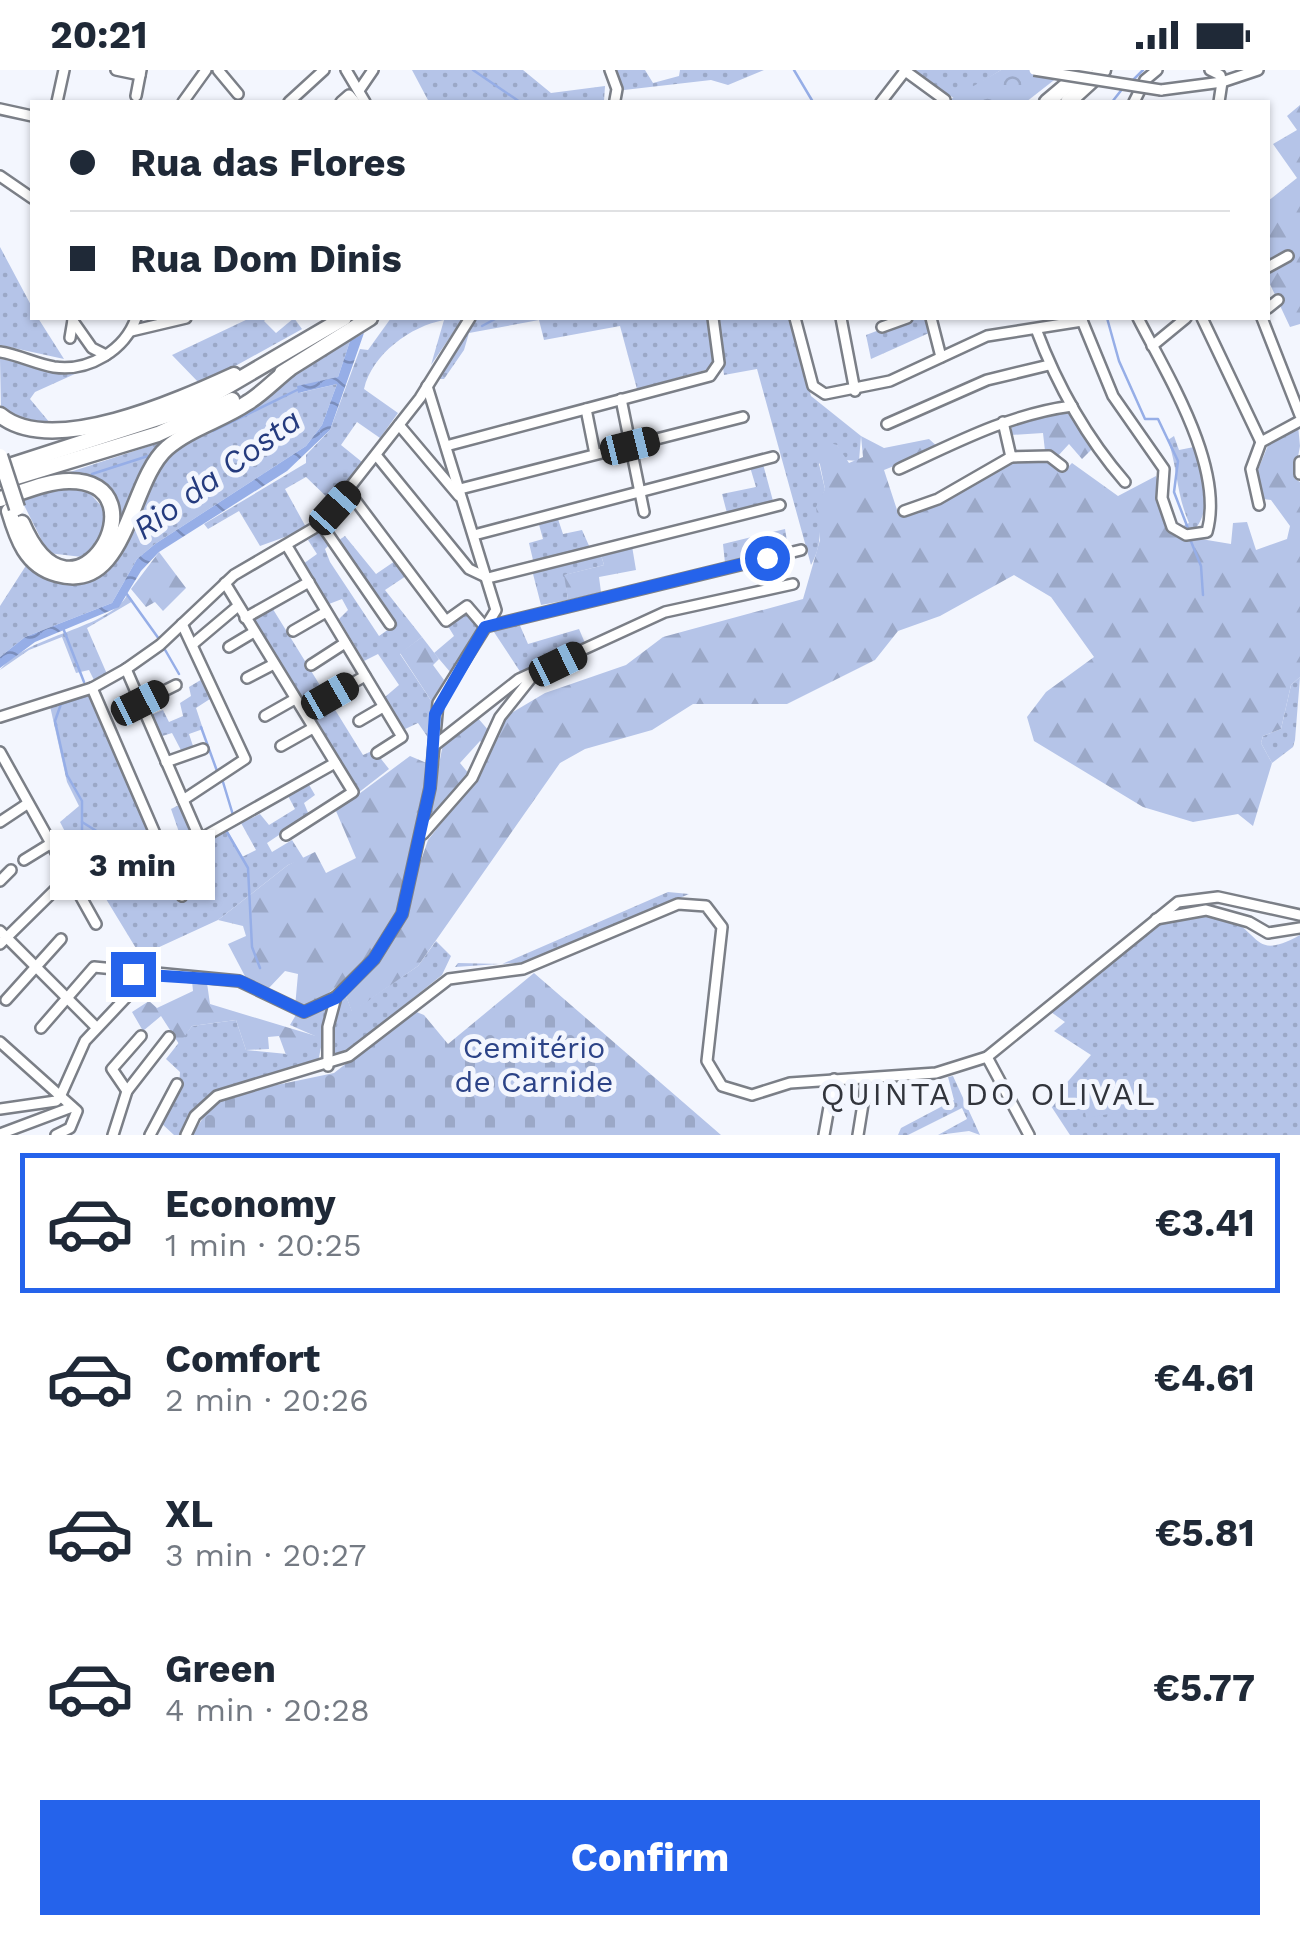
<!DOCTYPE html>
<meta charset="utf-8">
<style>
body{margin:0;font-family:"Work Sans",sans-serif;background:#f2f2f3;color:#1f2937;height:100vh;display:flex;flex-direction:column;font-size:38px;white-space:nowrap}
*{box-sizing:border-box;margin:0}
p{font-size:32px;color:#747a83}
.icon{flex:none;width:55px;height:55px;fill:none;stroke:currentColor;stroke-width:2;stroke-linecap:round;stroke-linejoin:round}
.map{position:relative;height:1065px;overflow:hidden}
.sheet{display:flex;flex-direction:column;background:#fff;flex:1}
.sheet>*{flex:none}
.banner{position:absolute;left:30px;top:30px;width:1240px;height:220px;border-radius:0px;box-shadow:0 2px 8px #0004;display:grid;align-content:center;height:220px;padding:0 40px;background:#fff}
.end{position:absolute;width:45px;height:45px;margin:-22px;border:12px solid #2563eb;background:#fff;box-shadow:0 0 0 5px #fff}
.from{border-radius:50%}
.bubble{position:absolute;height:70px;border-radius:0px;background:#fff;box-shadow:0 2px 8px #0004;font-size:32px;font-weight:700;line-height:70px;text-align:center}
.car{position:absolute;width:30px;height:60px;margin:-30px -15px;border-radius:12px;box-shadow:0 0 8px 2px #0007;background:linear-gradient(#222 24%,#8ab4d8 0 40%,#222 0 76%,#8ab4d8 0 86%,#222 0)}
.banner b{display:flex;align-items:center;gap:35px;height:95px;font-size:38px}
.banner b+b{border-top:2px solid #e0e1e3}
.banner i{width:25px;height:25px;background:#1f2937}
ul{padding:18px 0 0;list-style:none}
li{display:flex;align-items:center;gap:30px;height:140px;margin:0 20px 15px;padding:0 20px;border:5px solid transparent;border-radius:0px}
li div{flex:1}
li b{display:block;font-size:38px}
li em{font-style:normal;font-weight:700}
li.selected{border-color:#2563eb}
li>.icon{width:90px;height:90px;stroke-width:1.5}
.primary-button{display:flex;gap:20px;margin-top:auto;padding:20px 40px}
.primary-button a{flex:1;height:115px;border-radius:0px;background:#2563eb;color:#fff;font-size:40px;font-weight:700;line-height:115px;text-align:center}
.status{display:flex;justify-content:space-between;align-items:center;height:70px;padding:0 50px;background:#fff;direction:ltr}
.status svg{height:28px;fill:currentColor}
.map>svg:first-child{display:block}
.grass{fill:url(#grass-dots)}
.forest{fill:url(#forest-firs)}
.cemetery{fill:url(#cemetery-stones)}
.park{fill:url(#park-crowns)}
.pitch{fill:#b5c4e8}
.water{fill:url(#water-waves)}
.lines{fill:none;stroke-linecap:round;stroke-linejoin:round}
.stream{stroke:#96aee7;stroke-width:2.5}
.minor-casing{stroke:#7b7f87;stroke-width:14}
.highway-casing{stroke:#7b7f87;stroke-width:19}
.minor{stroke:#fff;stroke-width:9}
.highway{stroke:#fff;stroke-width:14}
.minor-bridge-casing{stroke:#7b7f87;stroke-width:14;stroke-linecap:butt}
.highway-bridge-casing{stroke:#7b7f87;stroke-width:19;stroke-linecap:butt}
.minor-bridge{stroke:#fff;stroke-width:9}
.highway-bridge{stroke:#fff;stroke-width:14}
.route{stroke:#2563eb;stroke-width:12}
.labels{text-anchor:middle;stroke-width:10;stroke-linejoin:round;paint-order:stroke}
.park-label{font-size:30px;fill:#2c4387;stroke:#f3f6fe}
.water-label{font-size:32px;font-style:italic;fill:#253b7e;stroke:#f3f6fe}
.neighbourhood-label{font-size:32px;letter-spacing:2.5px;fill:#32353c;stroke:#f3f6fe}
</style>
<div class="status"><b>20:21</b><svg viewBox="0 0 49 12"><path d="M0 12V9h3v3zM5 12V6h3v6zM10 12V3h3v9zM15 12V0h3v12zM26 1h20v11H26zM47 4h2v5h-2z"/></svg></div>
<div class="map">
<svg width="1300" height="1065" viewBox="0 0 1300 1065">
<defs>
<pattern id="grass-dots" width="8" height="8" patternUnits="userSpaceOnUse" patternTransform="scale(2.5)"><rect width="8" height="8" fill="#b5c4e8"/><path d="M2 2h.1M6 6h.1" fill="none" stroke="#9ba8c7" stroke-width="1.8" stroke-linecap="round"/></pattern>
<pattern id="forest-firs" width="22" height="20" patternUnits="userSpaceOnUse" patternTransform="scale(2.5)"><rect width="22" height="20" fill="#b5c4e8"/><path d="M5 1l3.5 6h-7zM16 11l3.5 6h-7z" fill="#9ba8c7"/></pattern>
<pattern id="cemetery-stones" width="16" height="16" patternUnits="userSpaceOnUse" patternTransform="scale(2.5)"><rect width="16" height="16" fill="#b5c4e8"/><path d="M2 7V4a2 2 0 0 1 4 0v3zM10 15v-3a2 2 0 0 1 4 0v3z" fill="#9ba8c7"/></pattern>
<pattern id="park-crowns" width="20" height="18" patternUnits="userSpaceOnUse" patternTransform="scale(2.5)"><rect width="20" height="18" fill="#b5c4e8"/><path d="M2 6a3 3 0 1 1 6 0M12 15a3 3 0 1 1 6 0" fill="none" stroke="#9ba8c7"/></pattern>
<pattern id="water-waves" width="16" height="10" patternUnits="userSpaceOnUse" patternTransform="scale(2.5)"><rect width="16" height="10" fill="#96aee7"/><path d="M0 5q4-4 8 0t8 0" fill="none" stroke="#7a8dbb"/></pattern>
</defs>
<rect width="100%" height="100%" fill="#f3f6fe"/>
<g class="grass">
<polygon points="412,0 523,0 551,23 605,16 604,31 429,32"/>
<polygon points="615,0 645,0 653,13 679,6 680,0 764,0 728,15 711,10 624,20"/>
<polygon points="912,0 1001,0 955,29"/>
<polygon points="0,177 32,237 32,248 38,248 64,289 0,275"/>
<polygon points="250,248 267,248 264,251 276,263 294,248 302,259 322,248 201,315 172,285"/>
<path d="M391 248H463L431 295 444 250C411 256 372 284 364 319L398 343 380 368 357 352 341 375 362 392 333 433 306 407 285 419 307 459 260 476 239 441 208 459 204 454 306 393V385L330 360 360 279 368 280Z"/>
<polygon points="477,248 707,248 714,292 709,299 637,319 620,256 544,270 539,250 469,263 464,280 444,309 437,309"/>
<path d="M717 248H789L811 326 861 366 859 391 844 390 837 375 819 394 825 419C812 452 828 465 811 495L757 299 724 305Z"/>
<polygon points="911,248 926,248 929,263 871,289 866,265"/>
<polygon points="350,271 338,307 299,323 337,314 322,355 306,376 155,474 137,489 112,533 25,567 0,587 0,536 27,494 47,509 67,513 100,503 117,488 147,411 173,380"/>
<polygon points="0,289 77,303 35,322 30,329 50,353 18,350 1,338"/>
<path d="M1174 366 1179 380 1194 377C1200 404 1215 440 1193 461L1179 458 1189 453C1176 423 1178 400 1168 370Z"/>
<path d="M165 371 142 400 120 461C111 449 110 430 101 417 85 392 39 413 18 419Z"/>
<polygon points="763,394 773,431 727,443 722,424 756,417 750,397"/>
<polygon points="61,416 87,420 103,438 103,468 82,487 48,483 20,427"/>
<polygon points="557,446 563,464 582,460 590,478 533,490 529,473 543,469 538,451"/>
<polygon points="785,459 788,477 725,493 723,474"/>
<polygon points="322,461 331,473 325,479 330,492 379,566 396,554 339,470 345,466 376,504 395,491 406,506 385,520 422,567 400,584 432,632 431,672 418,653 403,660 385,627 399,615 378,584 364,591 339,549 348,540 342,529 329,534 303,494 317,484 308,470"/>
<polygon points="601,485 604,495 565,505 568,530 541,535 532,500"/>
<path d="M128 524 133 531 87 558 107 604 94 610 89 600 76 603 62 567 29 580 0 600C30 563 108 560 128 524Z"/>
<polygon points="271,536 363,685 374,680 389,699 358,723 252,551"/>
<polygon points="464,541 478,558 451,603 434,583 454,566 446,553"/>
<polygon points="518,551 528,574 579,559 585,573 521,603 492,559"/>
<polygon points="1300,607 1295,670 1293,677 1272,693 1261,673 1263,666 1281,659 1291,615"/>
<polygon points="204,608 213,627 196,638 203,659 189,664 194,679 183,684 172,663 159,667 151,645 163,640 169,652 183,646 180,633 191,626 189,617"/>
<polygon points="91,625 182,831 201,826 171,739 179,735 200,774 227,760 242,787 256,780 241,753 260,744 269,755 295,739 287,724 308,713 315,725 304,733 309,745 267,773 272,782 292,770 304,789 288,795 218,850 155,879 158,896 148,898 89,801 73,808 63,789 75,781 60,752 79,736 67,712 50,636"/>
<polygon points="668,822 689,824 530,892 455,897 458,893 502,894"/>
<path d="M1202 842C1210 844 1220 845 1227 848 1262 863 1253 891 1300 865V1065H1070L1049 1033 1091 985 1054 961 1065 952 1051 942 1158 852Z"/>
<polygon points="436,871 451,886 442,905 347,981 337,984 330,980 333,951 344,921 352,941 418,896"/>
<path d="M330 933 318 992C255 1022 223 991 182 1065H174L160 1052 179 1018 180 1002 166 989 192 956 236 950 246 980 287 984 315 966 290 955 297 943H314Z"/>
<polygon points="953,1006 980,1065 969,1061 938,1065 967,1049 962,1038 908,1065 898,1065 901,1058 954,1030 948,1007"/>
</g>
<g class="forest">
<polygon points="1300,35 1300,254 1290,257 1268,210 1268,131 1297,108 1273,74 1297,60 1287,46"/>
<polygon points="1059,341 1068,343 1093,378 1082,389 1069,374 1057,387 1045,381 1043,363 1011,365 1013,351"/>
<polygon points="1298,355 1300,376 1294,408 1300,412 1300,607 1291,615 1281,659 1263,666 1261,673 1272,693 1253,756 1238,744 1193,752 1143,737 1034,671 1027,647 1046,622 1094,587 1051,527 1014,505 940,546 898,561 875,590 787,634 693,634 652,660 585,679 560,693 418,896 352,942 344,921 394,869 428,770 476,709 503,648 545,623 626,595 663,567 803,529 820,470 816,437 825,419 818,385 827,372 837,375 849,393 863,387 861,366 884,378 929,369 939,378 884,400 899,446 944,430 1012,391 1049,388 1063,402 1072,393 1118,426 1156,406 1171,464 1231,474 1233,453 1247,452 1256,480 1287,469 1290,456 1271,430 1263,429 1255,407 1269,373"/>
<polygon points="632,476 636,500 599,507 601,522 568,530 564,505 604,495 601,485"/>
<polygon points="159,482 186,518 163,541 155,532 146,537 131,519"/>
<polygon points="422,567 439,589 433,595 444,610 432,632 400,583"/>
<polygon points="477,647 489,661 483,674 480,671 460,693 469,704 428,751 443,674"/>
<path d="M410 686 429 694C424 730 412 815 398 846 379 886 341 915 306 939L295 937 298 904 285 901 268 919 247 910 228 874 246 866 243 856 218 850 288 795 315 782 326 803 356 788 336 741Z"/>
<polygon points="192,911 207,913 210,934 316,966 303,980 286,985 279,966 268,967 269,979 246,980 236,950 192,956 179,974 161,946 143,961 132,942 149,931 157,938 193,921"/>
</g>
<polygon class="cemetery" points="534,903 721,1065 192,1065 210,1037 233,1024 334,1003 414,941 424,945 448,974"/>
<polygon class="park" points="1001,0 1067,0 1026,32 946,32"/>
<polygon class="pitch" points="1132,1005 1138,1039 1086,1048 1080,1013"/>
<polygon class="water" points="364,263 330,360 287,401 159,482 141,501 119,537 35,572 0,598 0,587 25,567 112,533 137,489 155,474 306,376 322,355 337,314 298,323 297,316 338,307 350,271"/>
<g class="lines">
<g class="stream">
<polyline points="473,0 520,32"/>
<polyline points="794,0 813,32"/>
<polyline points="1130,13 1143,0"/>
<polyline points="1112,32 1123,18"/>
<polyline points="1107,248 1119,291 1145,349 1158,349 1178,391 1174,422 1189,461"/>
<polyline points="482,256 497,248"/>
<polyline points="213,361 297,320"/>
<polyline points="92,404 148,386"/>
<polyline points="1190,469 1201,496 1203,525"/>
<polyline points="126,523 159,569"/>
<polyline points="63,558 84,612"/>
<polyline points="164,578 179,604"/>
<polyline points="201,657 217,701"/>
<polyline points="223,712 233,745"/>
<polyline points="82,752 169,806"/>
<polyline points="227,762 248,798 252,877 260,898"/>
<polyline points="87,826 97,813 82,774 82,731 67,705 55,651 61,634 90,624"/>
</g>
<g class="minor-casing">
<g id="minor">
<polyline points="116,0 140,5"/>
<polyline points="218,0 238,24"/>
<polyline points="346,0 365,32"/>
<polyline points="610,0 617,19 615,30"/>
<polyline points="904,0 945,30"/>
<polyline points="1210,0 1220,5 1222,12"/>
<polyline points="360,19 373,0"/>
<polyline points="1161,20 1222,12 1258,0"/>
<polyline points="136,26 141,0"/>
<polyline points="57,32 64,0"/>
<polyline points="183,32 206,0"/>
<polyline points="289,32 324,0"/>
<polyline points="341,32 349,25 355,32"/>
<polyline points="881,32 905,1"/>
<polyline points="1134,32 1145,10 1157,0"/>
<polyline points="1219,32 1222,12"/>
<polyline points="0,39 32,46"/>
<polyline points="0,106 32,128"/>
<polyline points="1268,197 1288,186"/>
<polyline points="1268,238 1278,230"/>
<polyline points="795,248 813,316 825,324 890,311 987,266 1082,251"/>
<polyline points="841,248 855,321"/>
<polyline points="931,248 941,287"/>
<path d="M1081 248 1113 326 1164 399 1162 428 1172 457 1186 465 1207 462C1225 397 1167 305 1138 248"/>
<polyline points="1202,248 1261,372"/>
<polyline points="1262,248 1300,345"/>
<polyline points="73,251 92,278 106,285"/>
<polyline points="882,257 907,248"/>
<path d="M1036 259C1057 315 1086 367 1125 412"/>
<polyline points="131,261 186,248"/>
<polyline points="70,268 73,250"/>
<polyline points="1152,276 1186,248"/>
<path d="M0 282C19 285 36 294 54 297 89 302 125 280 136 248"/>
<polyline points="621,329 644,442"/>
<polyline points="586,339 595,384"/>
<polyline points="1003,352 1011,387 1049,386 1062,396"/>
<polyline points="887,354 987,310 1049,295"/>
<polyline points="399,355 459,426"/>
<polyline points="446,376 710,306 719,293 713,248"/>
<polyline points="376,385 469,499 488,508 780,435"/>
<polyline points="1300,392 1300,404"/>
<path d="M899 399C955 373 1010 344 1072 336"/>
<polyline points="460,419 743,347"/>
<polyline points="349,422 446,551 467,536 485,557"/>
<polyline points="1259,435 1251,399 1261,372 1300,351"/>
<polyline points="904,441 938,429 1011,387"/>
<polyline points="321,454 390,554"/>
<polyline points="474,465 773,387"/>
<polyline points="287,476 402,667 377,683"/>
<polyline points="225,513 353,722 286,765"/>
<polyline points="245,548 309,512"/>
<polyline points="182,554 245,689 183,730"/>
<polyline points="485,557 801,480"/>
<polyline points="293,561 326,542"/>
<polyline points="193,574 238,536"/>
<polyline points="229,577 254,562"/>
<polyline points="311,595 345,573"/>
<polyline points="126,599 200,769 335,693"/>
<polyline points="247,608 274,594"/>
<polyline points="92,618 182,826"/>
<polyline points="330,626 365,606"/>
<polyline points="140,633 176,615"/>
<polyline points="265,646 295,629"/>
<polyline points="0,647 92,618 126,599 160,575 234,505 321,454 420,328 470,248"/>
<polyline points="359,651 383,637"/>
<polyline points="435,675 519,609 665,542 793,514"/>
<polyline points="281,676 313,658"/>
<polyline points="0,682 96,854"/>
<polyline points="166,692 203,679"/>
<polyline points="0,752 27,734"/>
<polyline points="423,764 472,708 500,647 536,602"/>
<polyline points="24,790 50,774"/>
<polyline points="0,811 11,800"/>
<polyline points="1156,849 1206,840 1249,852 1268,863 1300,858"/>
<polyline points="0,861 95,956"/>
<polyline points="0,874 68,807"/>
<polyline points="6,930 61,869"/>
<polyline points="41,958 94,897 239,911 304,942 336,927"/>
<polyline points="0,972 77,1041 70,1058 56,1065"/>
<polyline points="987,987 1029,1065"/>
<polyline points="328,996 328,957 336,927 374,889 402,844 430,718 438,633 496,540 427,316"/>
<polyline points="127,1021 112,999 141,966"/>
<polyline points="60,1027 85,971 134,919 133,904"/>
<polyline points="0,1039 56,1031 60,1027"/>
<polyline points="0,1064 72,1037"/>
<polyline points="113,1065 127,1021 169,967"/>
<polyline points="150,1065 177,1014"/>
<polyline points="186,1065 195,1046 217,1026 349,986 449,909 523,899 678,834 706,836 722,857 707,991 722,1016 752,1025 790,1013 936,1003 987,987 1178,832 1218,827 1300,845"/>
<polyline points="824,1065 834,1009"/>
<polyline points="858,1065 867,1009"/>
</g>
</g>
<g class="highway-casing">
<g id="highway">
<polyline points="1047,32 1085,0"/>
<polyline points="1068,32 1103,0"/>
<polyline points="282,303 370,248"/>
<path d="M0 345C52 388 179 330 234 305"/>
<polyline points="0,399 192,337 344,248"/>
<polyline points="0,412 158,364 232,330"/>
<path d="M0 429C21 423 46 411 69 411 167 410 75 577 22 453"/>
<path d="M9 441C17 468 26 496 57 504 128 524 128 412 167 378 190 358 222 350 247 333 262 324 275 310 289 299"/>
</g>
</g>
<use href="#minor" class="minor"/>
<use href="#highway" class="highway"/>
<g class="minor-bridge-casing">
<polyline id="minor-bridge" points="1034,0 1161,20"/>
</g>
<g class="highway-bridge-casing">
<polyline id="highway-bridge" points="0,386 17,438"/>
</g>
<use href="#minor-bridge" class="minor-bridge"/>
<use href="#highway-bridge" class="highway-bridge"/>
</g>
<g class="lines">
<polyline class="route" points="133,904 240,911 304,942 336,928 374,889 402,844 430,718 435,644 485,557 767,488"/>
</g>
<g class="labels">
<g class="park-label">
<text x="534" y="988">Cemitério<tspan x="534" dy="34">de Carnide</tspan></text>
</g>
<g class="water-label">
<text transform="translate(217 404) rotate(-36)" y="11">Rio da Costa</text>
</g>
<g class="neighbourhood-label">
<text x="989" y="1035">QUINTA DO OLIVAL</text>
</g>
</g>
</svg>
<i class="end from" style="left:767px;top:488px"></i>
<i class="end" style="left:133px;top:904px"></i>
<div class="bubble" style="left:50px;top:760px;width:165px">3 min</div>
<i class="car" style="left:630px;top:376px;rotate:76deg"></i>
<i class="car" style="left:335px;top:438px;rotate:42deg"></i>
<i class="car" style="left:558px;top:594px;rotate:64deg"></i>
<i class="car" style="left:330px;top:626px;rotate:60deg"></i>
<i class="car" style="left:140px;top:633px;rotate:63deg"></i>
<div class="banner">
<b><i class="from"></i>Rua das Flores</b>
<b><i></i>Rua Dom Dinis</b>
</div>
</div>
<section class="sheet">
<ul>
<li class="selected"><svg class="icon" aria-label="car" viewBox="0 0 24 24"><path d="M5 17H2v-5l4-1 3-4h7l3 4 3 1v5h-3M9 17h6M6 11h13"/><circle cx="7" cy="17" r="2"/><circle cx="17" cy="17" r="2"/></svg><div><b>Economy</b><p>1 min · 20:25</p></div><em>€3.41</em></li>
<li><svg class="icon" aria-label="car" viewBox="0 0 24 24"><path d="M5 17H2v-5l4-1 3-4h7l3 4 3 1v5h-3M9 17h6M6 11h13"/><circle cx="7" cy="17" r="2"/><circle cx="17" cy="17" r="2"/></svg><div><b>Comfort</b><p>2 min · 20:26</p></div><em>€4.61</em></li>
<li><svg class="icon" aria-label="car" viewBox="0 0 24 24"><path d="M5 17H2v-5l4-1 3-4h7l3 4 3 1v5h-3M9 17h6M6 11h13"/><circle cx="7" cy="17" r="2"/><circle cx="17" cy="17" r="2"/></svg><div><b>XL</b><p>3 min · 20:27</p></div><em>€5.81</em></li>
<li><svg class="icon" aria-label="car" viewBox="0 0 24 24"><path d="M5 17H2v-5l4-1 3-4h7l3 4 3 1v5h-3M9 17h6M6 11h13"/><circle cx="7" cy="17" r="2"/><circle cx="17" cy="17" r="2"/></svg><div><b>Green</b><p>4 min · 20:28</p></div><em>€5.77</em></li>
</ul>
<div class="primary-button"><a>Confirm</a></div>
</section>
